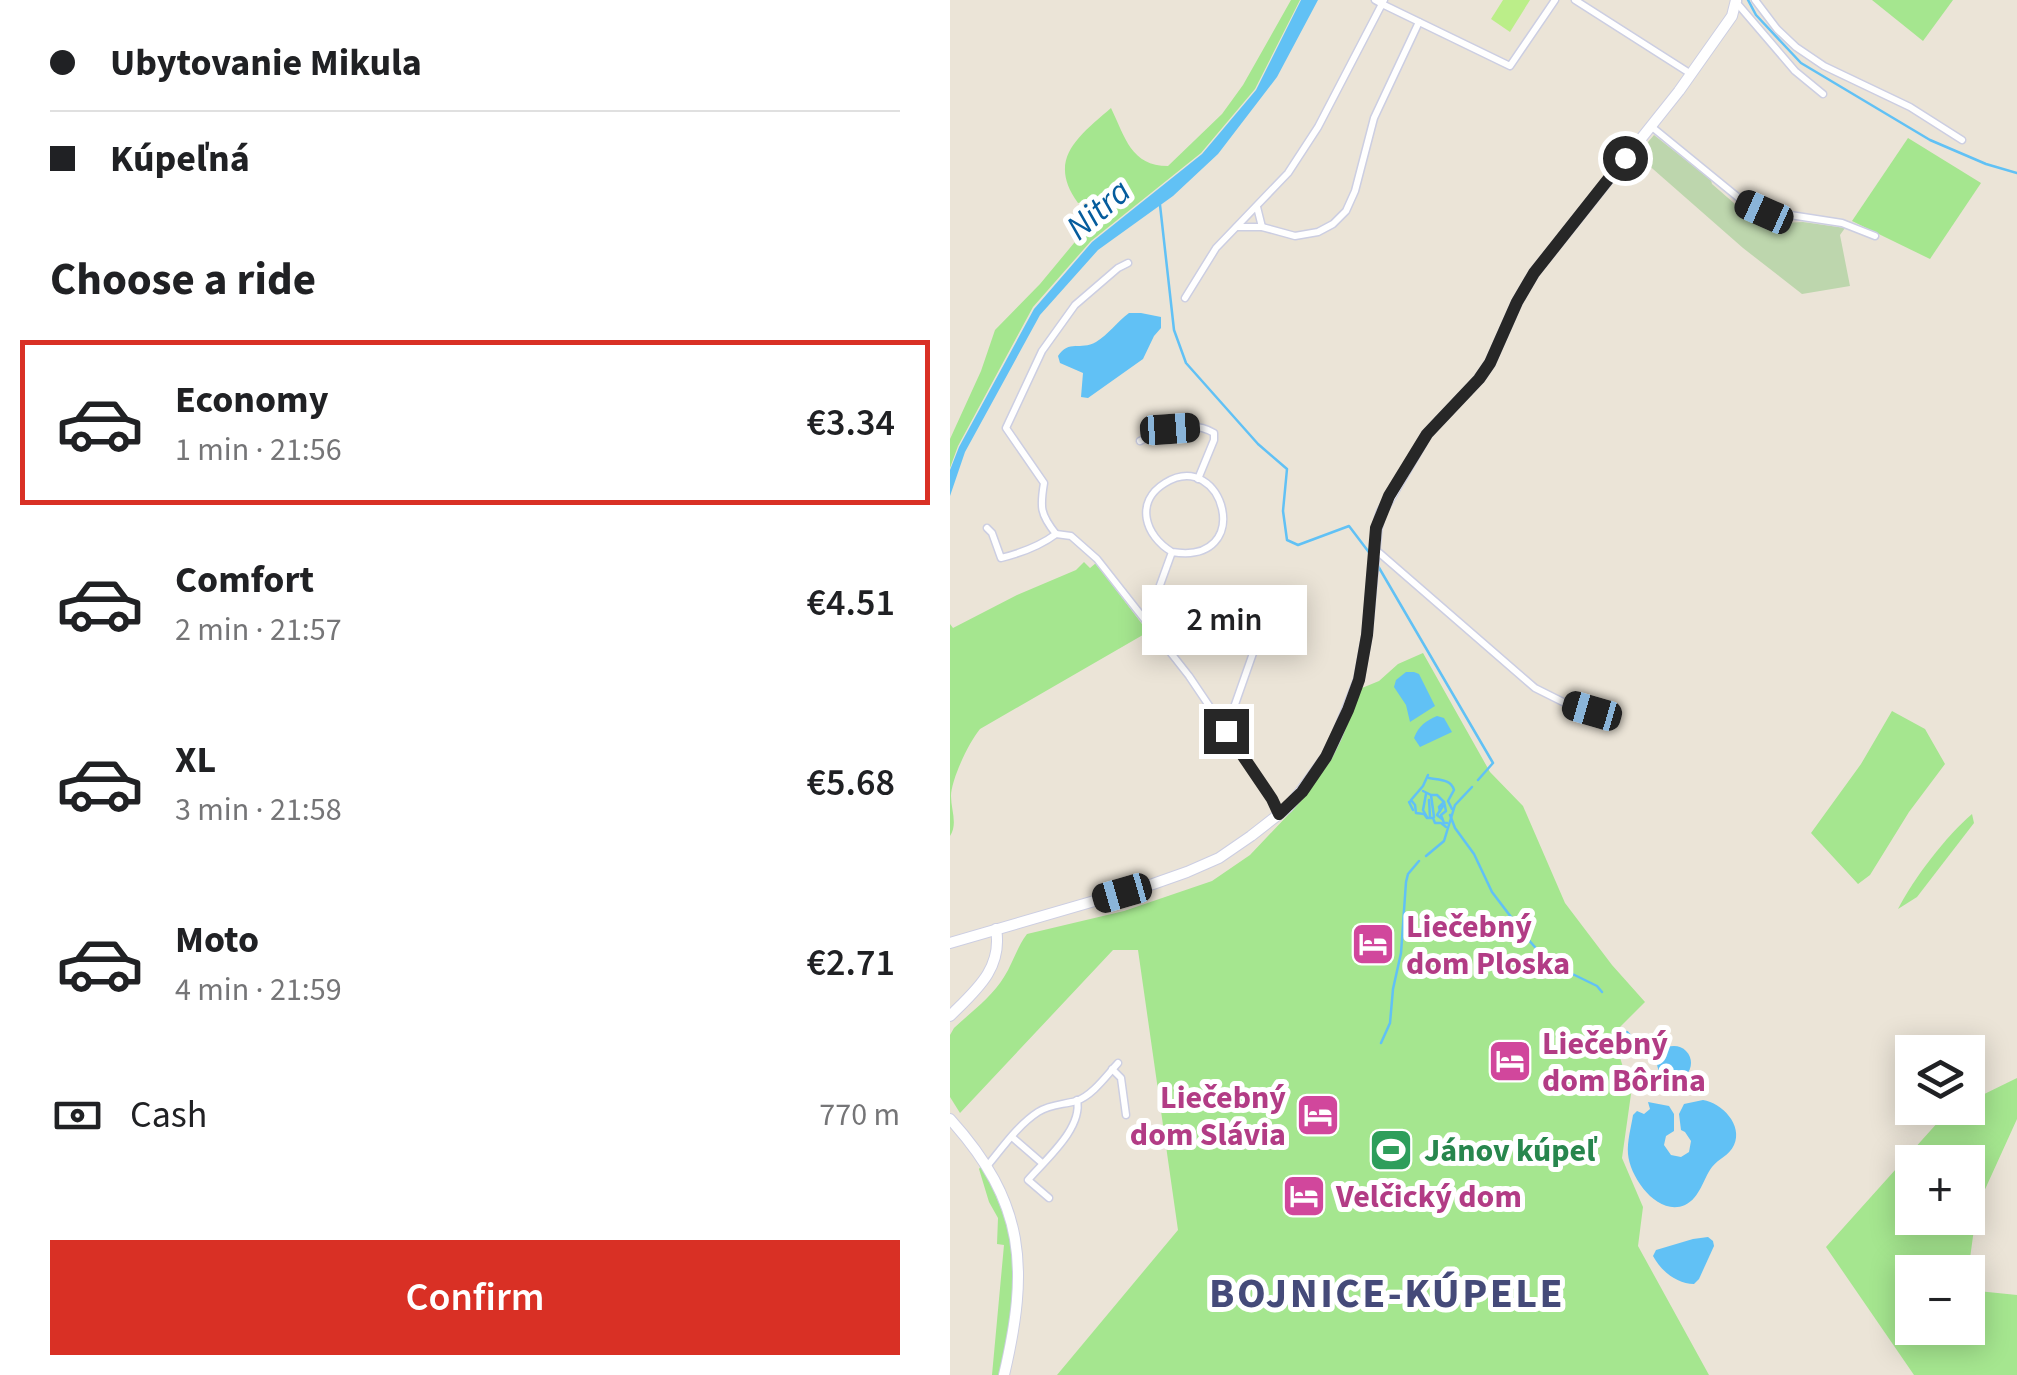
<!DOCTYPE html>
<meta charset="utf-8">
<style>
body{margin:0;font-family:"Source Sans 3",sans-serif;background:#f6f6f6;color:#202124;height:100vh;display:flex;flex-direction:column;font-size:38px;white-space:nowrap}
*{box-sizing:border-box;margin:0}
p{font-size:32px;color:#757577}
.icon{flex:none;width:55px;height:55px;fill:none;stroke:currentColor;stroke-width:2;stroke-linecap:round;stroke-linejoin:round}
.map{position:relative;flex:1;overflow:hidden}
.drawer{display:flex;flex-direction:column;background:#fff;width:950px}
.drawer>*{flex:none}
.top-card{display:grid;align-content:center;height:220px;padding:0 50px;background:#fff}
.fabs{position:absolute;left:945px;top:1035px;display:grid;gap:20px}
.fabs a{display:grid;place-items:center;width:90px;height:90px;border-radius:0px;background:#fff;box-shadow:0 5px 25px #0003;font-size:50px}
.end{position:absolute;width:45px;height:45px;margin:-22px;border:12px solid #272727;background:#fff;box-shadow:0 0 0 5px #fff}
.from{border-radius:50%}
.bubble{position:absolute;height:70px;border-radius:0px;background:#fff;box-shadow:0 5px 25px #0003;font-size:32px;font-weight:600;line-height:70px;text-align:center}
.car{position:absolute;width:30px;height:60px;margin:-30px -15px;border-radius:12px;box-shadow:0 0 8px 2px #0007;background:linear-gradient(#222 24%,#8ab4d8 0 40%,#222 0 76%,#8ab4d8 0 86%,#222 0)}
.top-card b{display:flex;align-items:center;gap:35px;height:95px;font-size:38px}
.top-card b+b{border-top:2px solid #e0e0e0}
.top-card i{width:25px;height:25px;background:#202124}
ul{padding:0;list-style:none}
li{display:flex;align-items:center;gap:30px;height:165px;margin:0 20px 15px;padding:0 30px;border:5px solid transparent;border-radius:0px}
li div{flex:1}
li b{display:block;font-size:38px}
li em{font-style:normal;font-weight:600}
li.selected{border-color:#d93025}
li>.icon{width:90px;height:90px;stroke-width:1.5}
h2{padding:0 50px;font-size:45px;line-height:120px}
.pay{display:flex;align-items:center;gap:25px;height:110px;padding:0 50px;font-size:38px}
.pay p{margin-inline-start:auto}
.cta{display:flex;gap:20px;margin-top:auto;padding:20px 50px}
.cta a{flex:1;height:115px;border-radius:0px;background:#d93025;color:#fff;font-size:40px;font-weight:600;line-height:115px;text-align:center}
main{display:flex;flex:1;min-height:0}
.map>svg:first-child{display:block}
.green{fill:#a5e68f;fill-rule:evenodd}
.cemetery{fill:#bdd6ad}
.pitch{fill:#bbee89}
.water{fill:#61c1f5}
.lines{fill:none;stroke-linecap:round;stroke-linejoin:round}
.stream{stroke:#61c1f5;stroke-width:2.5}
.street-casing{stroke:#cccee2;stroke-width:9}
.secondary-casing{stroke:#cccee2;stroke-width:12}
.street{stroke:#fff;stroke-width:6}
.secondary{stroke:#fff;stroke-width:10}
.route{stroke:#272727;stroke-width:12}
.labels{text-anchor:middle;stroke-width:10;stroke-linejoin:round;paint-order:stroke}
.hotel-label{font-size:32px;font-weight:bold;fill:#b23c85;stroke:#fff;text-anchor:start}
.leisure-label{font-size:32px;font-weight:bold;fill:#27864d;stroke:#fff;text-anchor:start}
.water-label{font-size:35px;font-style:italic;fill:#055c9d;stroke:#fff}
.district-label{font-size:42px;font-weight:bold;letter-spacing:2.5px;fill:#454a79;stroke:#fff}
</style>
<main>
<section class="drawer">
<div class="top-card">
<b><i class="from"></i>Ubytovanie Mikula</b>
<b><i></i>Kúpeľná</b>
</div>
<h2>Choose a ride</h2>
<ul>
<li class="selected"><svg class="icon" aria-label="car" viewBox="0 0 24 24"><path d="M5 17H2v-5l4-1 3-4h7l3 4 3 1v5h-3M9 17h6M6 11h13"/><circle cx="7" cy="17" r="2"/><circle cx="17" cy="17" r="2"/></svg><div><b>Economy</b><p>1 min · 21:56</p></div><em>€3.34</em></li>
<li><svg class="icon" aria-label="car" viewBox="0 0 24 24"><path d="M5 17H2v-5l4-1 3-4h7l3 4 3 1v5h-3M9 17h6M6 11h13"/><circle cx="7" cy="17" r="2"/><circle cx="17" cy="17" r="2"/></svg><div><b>Comfort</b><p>2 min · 21:57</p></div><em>€4.51</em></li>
<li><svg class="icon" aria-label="car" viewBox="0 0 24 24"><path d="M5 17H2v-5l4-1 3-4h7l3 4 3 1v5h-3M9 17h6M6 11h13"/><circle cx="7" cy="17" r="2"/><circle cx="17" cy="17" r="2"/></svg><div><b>XL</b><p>3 min · 21:58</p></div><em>€5.68</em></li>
<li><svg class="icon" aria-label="car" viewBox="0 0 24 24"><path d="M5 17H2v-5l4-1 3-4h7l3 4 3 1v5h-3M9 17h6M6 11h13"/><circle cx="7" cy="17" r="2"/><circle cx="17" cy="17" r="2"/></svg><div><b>Moto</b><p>4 min · 21:59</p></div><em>€2.71</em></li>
</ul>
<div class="pay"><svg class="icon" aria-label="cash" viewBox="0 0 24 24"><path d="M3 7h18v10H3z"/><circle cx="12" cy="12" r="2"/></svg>Cash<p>770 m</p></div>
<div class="cta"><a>Confirm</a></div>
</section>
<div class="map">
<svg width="1067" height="1375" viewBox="0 0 1067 1375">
<rect width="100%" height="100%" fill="#ebe4d7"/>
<g class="green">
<path d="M341 0H350L305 89 251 153 141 241 83 307 8 446 0 468V439L31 371 45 330 90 284 124 243 161 215V203L154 197 128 203C96 159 129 136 161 108 175 137 181 166 218 166L272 114 293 85Z"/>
<polygon points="922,0 1003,0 973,41"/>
<polygon points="958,138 1031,183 980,259 902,221"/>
<path d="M134 562 140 568 146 563 198 632 30 729C19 742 1 780 1 796 1 810 8 824 0 836V624L3 628 67 595 126 570Z"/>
<path d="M473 653 540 772 573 806 615 903 662 965 695 1002 663 1034 681 1094 672 1158 693 1207 688 1246 759 1375H107L228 1230 188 950H163L10 1113 0 1097V1035L4 1028C21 1012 42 997 54 977 63 963 67 947 77 934L174 911 262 881 300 855 354 798 392 736 412 688 429 681 448 664Z"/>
<polygon points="942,711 975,729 995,764 959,812 920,875 908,884 861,833 911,764"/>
<path d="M1022 814 1024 823 967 897 948 909C963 879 997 835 1022 814Z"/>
<path d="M1067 1078V1119L1027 1207 1018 1273 962 1272V1328H1018V1290L1067 1295V1375H964L876 1247 998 1111 1006 1108H1018V1102ZM962 1162H1018V1218H962Z"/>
<path d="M31 1166C37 1174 41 1184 45 1194 74 1257 63 1310 49 1375H42L54 1245 47 1244 48 1218 39 1202 29 1169Z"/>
</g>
<polygon class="cemetery" points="704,135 761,180 762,184 785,204 808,218 832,223 853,222 895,228 890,235 900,286 852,294 793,248 687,155"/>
<polygon class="pitch" points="553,0 580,0 560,32 541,19"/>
<g class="water">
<polygon points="351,0 368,0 327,77 268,154 223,196 148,250 90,315 15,452 0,496 0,470 9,447 84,309 142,242 252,154 306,90"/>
<path d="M179 313H191L211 317V328L204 336 193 359 138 398 131 397 133 373 110 363 108 356C119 339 130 351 146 342 158 335 167 322 179 313Z"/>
<polygon points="456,672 464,672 469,674 485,706 460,722 456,705 444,687 446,680"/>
<path d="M487 716 494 718 502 732 470 747 464 738C469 725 476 721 487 716Z"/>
<circle cx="724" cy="1063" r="17"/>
<path d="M753 1100C772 1103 793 1125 784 1145 779 1156 769 1158 762 1167 753 1179 750 1198 735 1205 708 1217 680 1178 678 1154 677 1141 681 1128 683 1115L687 1111 694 1114 700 1109 698 1102 719 1106 724 1114V1131L716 1136 714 1145 721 1155 731 1157 739 1152 741 1141 735 1132 731 1130 729 1114 734 1104Z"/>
<path d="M758 1237 763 1241 764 1246 749 1279 744 1284C727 1284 711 1271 703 1256L706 1250 743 1239Z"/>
</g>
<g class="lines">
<g class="stream">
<polyline points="798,0 806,15 851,63 980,140 1036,164 1067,173"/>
<polyline points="210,205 224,330 236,363 308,444 337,469 333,511 337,540 348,545 399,526 421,555"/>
<polyline points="428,566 543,763 528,780"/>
<polyline points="478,775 473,786 461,800 465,805 466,813 474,814 477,818 483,818 485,823 491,823 496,827"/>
<path d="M479 778C489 780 501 779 504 790L498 801 502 809"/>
<polyline points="473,791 481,795 484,817"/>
<polyline points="476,794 473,810 477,817"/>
<polyline points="481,795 487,795 494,802 489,807 490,811"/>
<polyline points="479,800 480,817"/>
<polyline points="461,801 459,802 463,810"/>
<polyline points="494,802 496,811 491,815 494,823 497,823"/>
<polyline points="500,815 505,828 524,854 542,892 577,938 598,962 647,986 652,992"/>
<polyline points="492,819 487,815 493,806"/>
<polyline points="476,856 494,841 505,805 522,787"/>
<polyline points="677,1032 701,1059"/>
<polyline points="431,1043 440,1023 443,989 451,953 456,882 458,874 469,861"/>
</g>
<g class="street-casing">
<g id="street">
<polyline points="425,0 432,4 434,0"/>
<polyline points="625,0 741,74"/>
<polyline points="805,0 827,29 846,47 874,66 960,107 1012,140"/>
<polyline points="788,1 786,2 845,71 873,94"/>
<polyline points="702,127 795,203 814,211 892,223 925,236"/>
<polyline points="307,207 312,227"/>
<polyline points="287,227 312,227 345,236 368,232 383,224 396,211 405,191 424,118 469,22"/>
<polyline points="235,298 266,248 338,173 368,127 432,4 560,66 605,0"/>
<path d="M190 441C211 430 242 419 264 433V440L248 479"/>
<path d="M37 528 42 533 51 558C71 553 90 546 106 534L121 536 147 559 239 676 322 799 329 813"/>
<path d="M106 534C90 514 90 507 94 483L56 428 92 351 125 305 168 268 178 263"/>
<polyline points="426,550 585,688 613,702 642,711"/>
<path d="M197 621 222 552C306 566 274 447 215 483 184 502 195 536 222 552"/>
<polyline points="276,730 315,619"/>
<polyline points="162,1069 171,1078 176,1115"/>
<polyline points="62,1137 92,1163"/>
<path d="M38 1165C53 1147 68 1125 88 1112 101 1104 112 1105 126 1101 142 1096 157 1075 168 1063"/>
<path d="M99 1198 78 1180C96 1159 133 1128 127 1100"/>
</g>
</g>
<g class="secondary-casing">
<g id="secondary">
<polyline points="0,943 203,884 237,872 269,858 301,836 338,807 351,791 376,757 386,737 409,679 417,635 427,528 431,513 477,434 529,379 540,363 567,302 584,273 729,91 782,16 786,0"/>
<path d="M0 1016C25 991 53 969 46 929"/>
<path d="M0 1119C76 1203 79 1268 54 1375"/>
</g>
</g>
<use href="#street" class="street"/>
<use href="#secondary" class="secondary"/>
</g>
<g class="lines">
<polyline class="route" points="276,731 322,799 329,814 352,792 376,757 398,710 409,680 417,635 426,528 439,496 477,434 529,379 540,363 567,302 584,273 675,158"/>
</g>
<defs>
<g id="hotel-square" transform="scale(2.25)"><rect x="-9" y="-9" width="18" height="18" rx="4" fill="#d1479c" stroke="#fff"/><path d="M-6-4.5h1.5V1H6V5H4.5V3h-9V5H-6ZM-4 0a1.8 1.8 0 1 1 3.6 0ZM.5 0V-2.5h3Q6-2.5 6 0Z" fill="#fff"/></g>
<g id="stadium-square" transform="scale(2.25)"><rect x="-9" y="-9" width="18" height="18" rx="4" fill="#2e9e5b" stroke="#fff"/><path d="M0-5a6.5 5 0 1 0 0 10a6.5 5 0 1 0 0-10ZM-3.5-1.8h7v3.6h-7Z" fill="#fff"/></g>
</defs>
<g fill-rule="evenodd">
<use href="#hotel-square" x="423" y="944"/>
<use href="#hotel-square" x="560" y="1061"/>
<use href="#hotel-square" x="368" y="1115"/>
<use href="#stadium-square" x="441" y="1150"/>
<use href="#hotel-square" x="354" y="1196"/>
</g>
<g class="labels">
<g class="hotel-label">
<text x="456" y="937">Liečebný<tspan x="456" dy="37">dom Ploska</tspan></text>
<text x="592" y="1054">Liečebný<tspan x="592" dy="37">dom Bôrina</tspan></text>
<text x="336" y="1108" text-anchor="end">Liečebný<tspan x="336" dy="37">dom Slávia</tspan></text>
<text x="386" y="1207">Velčický dom</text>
</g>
<g class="leisure-label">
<text x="474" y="1161">Jánov kúpeľ</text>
</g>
<g class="water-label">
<text transform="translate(148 209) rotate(-41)" y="12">Nitra</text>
</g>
<g class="district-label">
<text x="437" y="1307">BOJNICE-KÚPELE</text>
</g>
</g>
</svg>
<div class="fabs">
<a><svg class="icon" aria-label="layers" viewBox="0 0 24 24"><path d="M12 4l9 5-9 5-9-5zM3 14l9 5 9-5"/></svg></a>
<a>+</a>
<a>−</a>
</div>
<i class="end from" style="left:675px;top:158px"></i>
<i class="end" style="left:276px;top:731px"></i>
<div class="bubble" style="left:192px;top:585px;width:165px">2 min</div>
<i class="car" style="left:814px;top:212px;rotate:294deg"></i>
<i class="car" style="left:220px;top:429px;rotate:86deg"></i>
<i class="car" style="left:642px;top:711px;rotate:286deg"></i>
<i class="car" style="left:172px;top:893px;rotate:254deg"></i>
</div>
</main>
